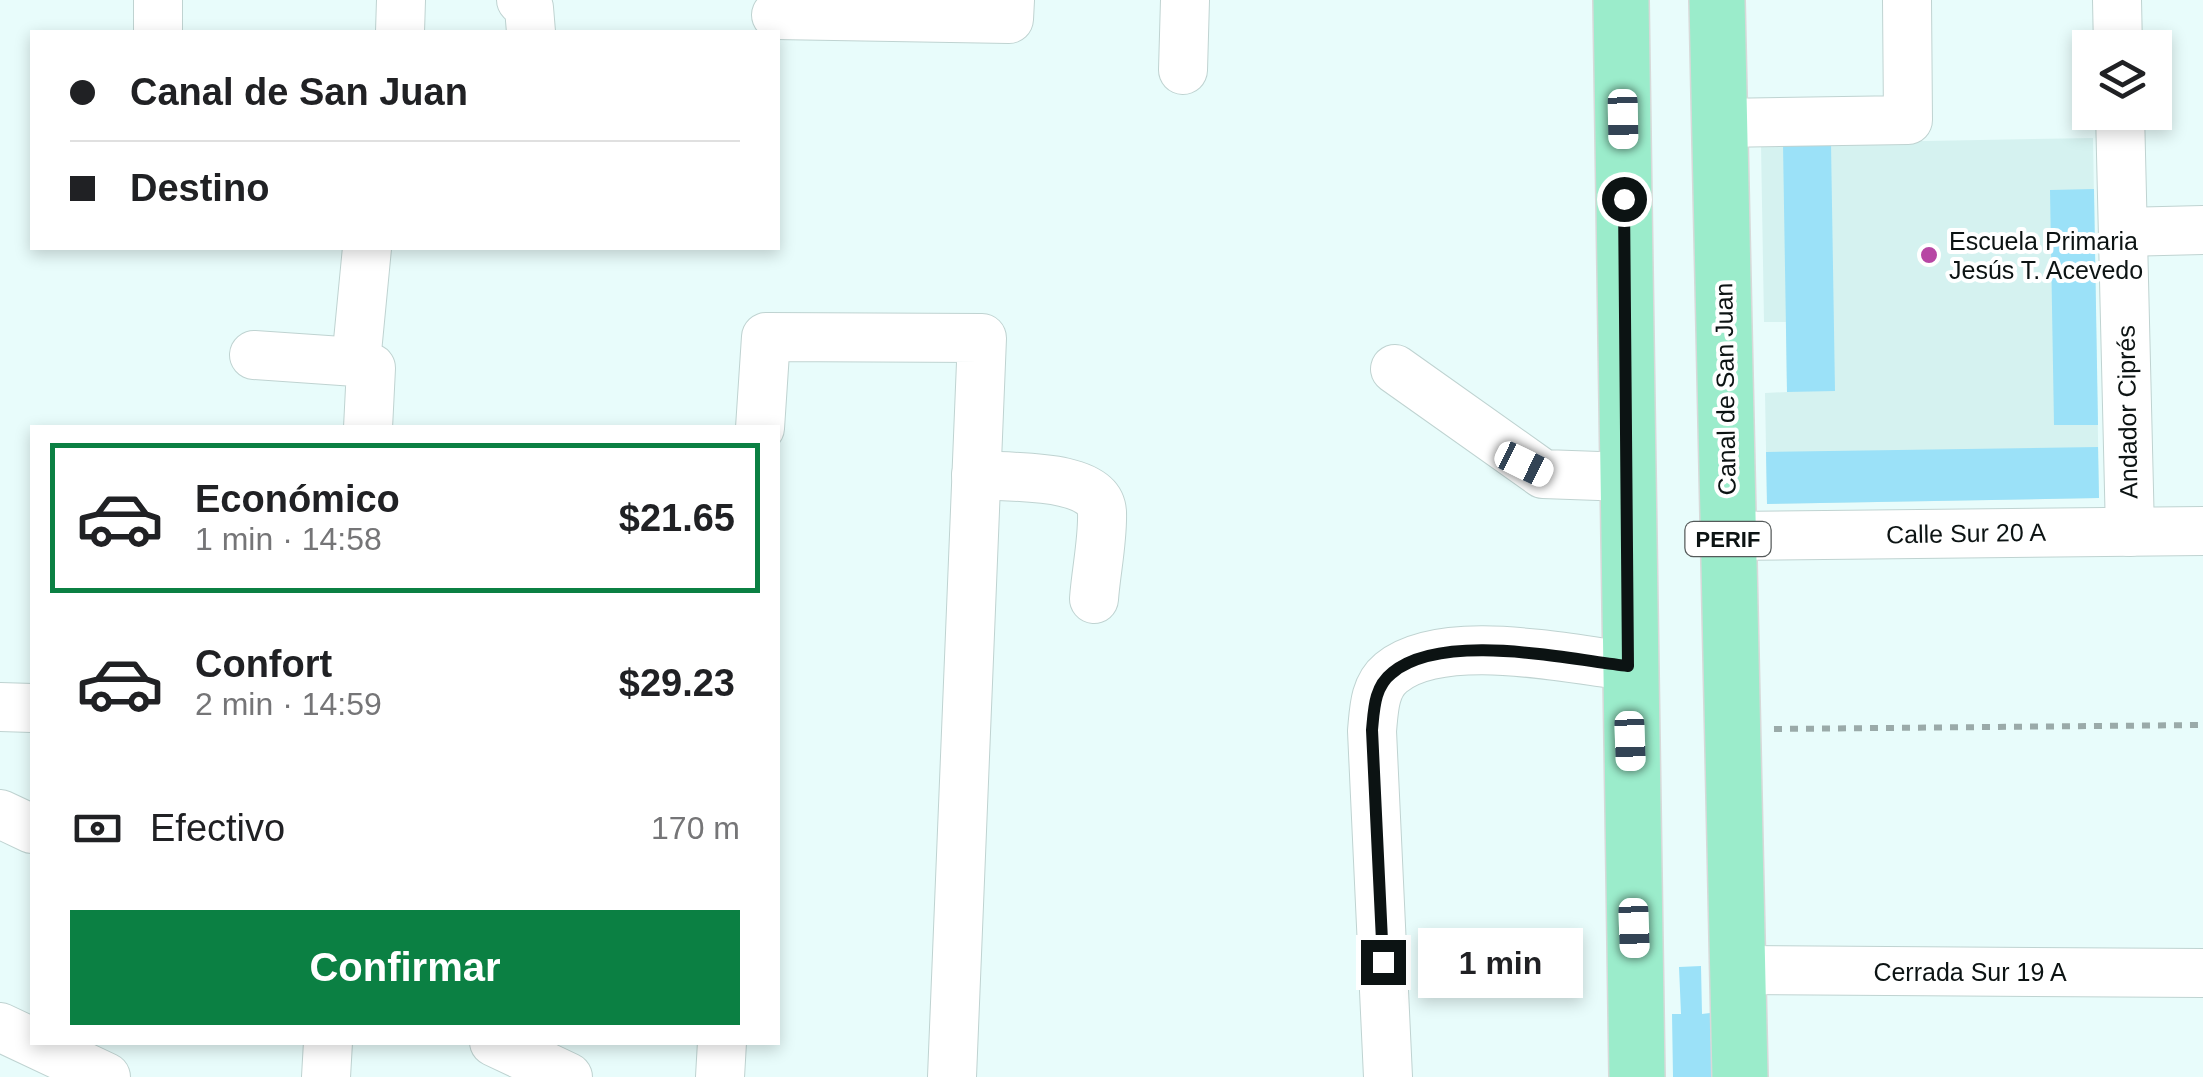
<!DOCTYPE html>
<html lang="es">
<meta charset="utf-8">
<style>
body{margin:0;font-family:Arial,sans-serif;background:#f6f6f6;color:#202124;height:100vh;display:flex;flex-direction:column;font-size:38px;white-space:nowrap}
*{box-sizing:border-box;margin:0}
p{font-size:32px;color:#757577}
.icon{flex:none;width:55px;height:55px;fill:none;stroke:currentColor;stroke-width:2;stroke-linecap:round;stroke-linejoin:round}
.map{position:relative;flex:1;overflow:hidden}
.side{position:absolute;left:30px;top:425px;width:750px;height:620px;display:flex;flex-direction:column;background:#fff;border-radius:0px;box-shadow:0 5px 15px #0003}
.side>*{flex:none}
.banner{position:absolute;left:30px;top:30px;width:750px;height:220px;border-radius:0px;box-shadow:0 5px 15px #0003;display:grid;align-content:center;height:220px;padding:0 40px;background:#fff}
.buttons{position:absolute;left:2072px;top:30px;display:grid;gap:20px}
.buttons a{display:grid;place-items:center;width:100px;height:100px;border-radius:0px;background:#fff;box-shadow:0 5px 15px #0003;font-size:50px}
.end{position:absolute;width:45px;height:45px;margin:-22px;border:12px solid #0c1313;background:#fff;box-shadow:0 0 0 5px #fff}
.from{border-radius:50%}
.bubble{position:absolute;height:70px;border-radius:0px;background:#fff;box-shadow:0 5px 15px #0003;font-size:32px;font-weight:700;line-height:70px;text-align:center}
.car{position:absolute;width:30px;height:60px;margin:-30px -15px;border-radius:12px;box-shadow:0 0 8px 2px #0007;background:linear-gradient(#fff 24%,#345 0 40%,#fff 0 76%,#345 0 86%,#fff 0)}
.banner b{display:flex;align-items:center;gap:35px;height:95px;font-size:38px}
.banner b+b{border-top:2px solid #e0e0e0}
.banner i{width:25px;height:25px;background:#202124}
ul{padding:18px 0 0;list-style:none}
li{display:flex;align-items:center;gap:30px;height:150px;margin:0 20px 15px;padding:0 20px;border:5px solid transparent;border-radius:0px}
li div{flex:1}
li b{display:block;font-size:38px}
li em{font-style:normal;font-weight:700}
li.current{border-color:#0b8043}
li>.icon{width:90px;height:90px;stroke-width:1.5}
.pay{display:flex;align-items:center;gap:25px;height:110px;padding:0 40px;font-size:38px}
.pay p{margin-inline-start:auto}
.primary-button{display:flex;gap:20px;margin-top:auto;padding:20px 40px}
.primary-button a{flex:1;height:115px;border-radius:0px;background:#0b8043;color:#fff;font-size:40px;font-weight:700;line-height:115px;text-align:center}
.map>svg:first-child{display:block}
.built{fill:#d5f2f0}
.building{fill:#9be1f8}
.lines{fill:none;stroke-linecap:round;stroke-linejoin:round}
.minor-casing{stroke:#bfd3d1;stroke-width:50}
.major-casing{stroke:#d8d9d9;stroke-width:58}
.path{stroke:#9aaaa9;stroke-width:6;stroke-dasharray:8 8;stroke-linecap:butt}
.minor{stroke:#fff;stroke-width:48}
.major{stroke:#9beccb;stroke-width:55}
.route{stroke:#0c1313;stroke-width:12}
.poi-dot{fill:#b747a4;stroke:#fff;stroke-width:4}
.labels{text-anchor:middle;stroke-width:8;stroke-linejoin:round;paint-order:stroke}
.shield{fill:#fff;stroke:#555a5a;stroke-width:2.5}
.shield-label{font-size:22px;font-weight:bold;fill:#0c1313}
.poi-label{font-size:25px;fill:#0c1313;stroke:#fff;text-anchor:start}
.street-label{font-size:25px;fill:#0c1313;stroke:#fff}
</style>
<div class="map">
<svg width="2203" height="1077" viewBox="0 0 2203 1077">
<rect width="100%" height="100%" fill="#e8fcfb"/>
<polygon class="built" points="2093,138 2099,498 1767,504 1765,393 1787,392 1786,322 1764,322 1761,144"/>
<g class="building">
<polygon points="1831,143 1835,391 1787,392 1783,144"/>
<polygon points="2094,189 2098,425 2054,425 2050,190"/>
<polygon points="2098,447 2099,498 1767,504 1766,452"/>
<polygon points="1701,966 1702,1014 1710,1013 1712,1077 1673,1077 1672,1014 1681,1014 1679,967"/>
</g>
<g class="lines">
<g class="minor-casing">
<g id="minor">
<polyline points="158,0 158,32"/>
<polyline points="521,0 529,8 531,32"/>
<polyline points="2117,0 2118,48"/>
<polyline points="776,15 1009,19 1010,0"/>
<polyline points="400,32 401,0"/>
<polyline points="1183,70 1185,0"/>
<polyline points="2120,112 2130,532"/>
<polyline points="1720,123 1908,120 1907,0"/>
<polyline points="2123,232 2203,230"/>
<polyline points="254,355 356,362 371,368 368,428"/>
<polyline points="356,362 367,248"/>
<polyline points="1395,369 1543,474 1627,477"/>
<polyline points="760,428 766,337 982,338 952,1077"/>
<path d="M976 475C1007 478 1099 472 1102 512 1103 540 1096 571 1094 599"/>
<polyline points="1728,536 2203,531"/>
<polyline points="0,707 32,708"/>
<polyline points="0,814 32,829"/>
<polyline points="1738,970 2203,973"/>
<polyline points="0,1027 106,1077"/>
<polyline points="494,1042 568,1077"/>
<polyline points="326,1077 328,1042"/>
<polyline points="720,1077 722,1042"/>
<path d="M1388 1077 1372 731C1374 710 1374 687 1391 673 1443 631 1566 659 1629 666"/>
</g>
</g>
<g class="major-casing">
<g id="major">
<polyline points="1621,0 1637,1077"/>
<polyline points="1717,0 1740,1077"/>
</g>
</g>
<polyline class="path" points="1774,729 2203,725"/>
<use href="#minor" class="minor"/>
<use href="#major" class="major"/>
</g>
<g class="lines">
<path class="route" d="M1383 962 1372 730C1374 710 1374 687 1392 673 1443 631 1566 659 1628 666L1624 199"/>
</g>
<circle class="poi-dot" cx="1929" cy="255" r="10"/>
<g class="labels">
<rect class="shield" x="1685.5" y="522" width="85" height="34" rx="8"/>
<g class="shield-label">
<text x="1728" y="547">PERIF</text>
</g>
<g class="poi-label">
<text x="1949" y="250">Escuela Primaria<tspan x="1949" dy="29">Jesús T. Acevedo</tspan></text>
</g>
<g class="street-label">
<text transform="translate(1725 389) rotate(-91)" y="9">Canal de San Juan</text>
<text transform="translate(2127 412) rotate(-91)" y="9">Andador Ciprés</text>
<text transform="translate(1966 533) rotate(-1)" y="9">Calle Sur 20 A</text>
<text x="1970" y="981">Cerrada Sur 19 A</text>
</g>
</g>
</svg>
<div class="buttons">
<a><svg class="icon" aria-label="layers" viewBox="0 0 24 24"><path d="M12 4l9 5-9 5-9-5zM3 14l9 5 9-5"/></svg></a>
</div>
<i class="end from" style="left:1624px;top:199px"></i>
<i class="end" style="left:1383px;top:962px"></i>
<div class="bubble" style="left:1418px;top:928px;width:165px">1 min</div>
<i class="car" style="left:1623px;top:119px;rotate:179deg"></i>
<i class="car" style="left:1524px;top:464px;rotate:116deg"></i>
<i class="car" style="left:1630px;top:741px;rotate:178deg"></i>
<i class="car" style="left:1634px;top:928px;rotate:178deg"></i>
<div class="banner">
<b><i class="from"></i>Canal de San Juan</b>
<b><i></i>Destino</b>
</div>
<section class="side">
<ul>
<li class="current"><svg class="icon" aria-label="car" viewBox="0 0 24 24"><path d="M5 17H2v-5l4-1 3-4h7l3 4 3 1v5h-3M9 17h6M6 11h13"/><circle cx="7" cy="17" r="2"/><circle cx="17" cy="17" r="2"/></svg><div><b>Económico</b><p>1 min · 14:58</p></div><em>$21.65</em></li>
<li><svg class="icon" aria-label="car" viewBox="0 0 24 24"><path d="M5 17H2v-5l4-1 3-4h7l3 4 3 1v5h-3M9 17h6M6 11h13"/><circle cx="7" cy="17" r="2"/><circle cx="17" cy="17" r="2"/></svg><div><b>Confort</b><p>2 min · 14:59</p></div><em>$29.23</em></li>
</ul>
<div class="pay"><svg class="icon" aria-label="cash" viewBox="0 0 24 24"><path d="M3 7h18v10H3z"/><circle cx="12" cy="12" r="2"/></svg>Efectivo<p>170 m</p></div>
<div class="primary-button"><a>Confirmar</a></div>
</section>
</div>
